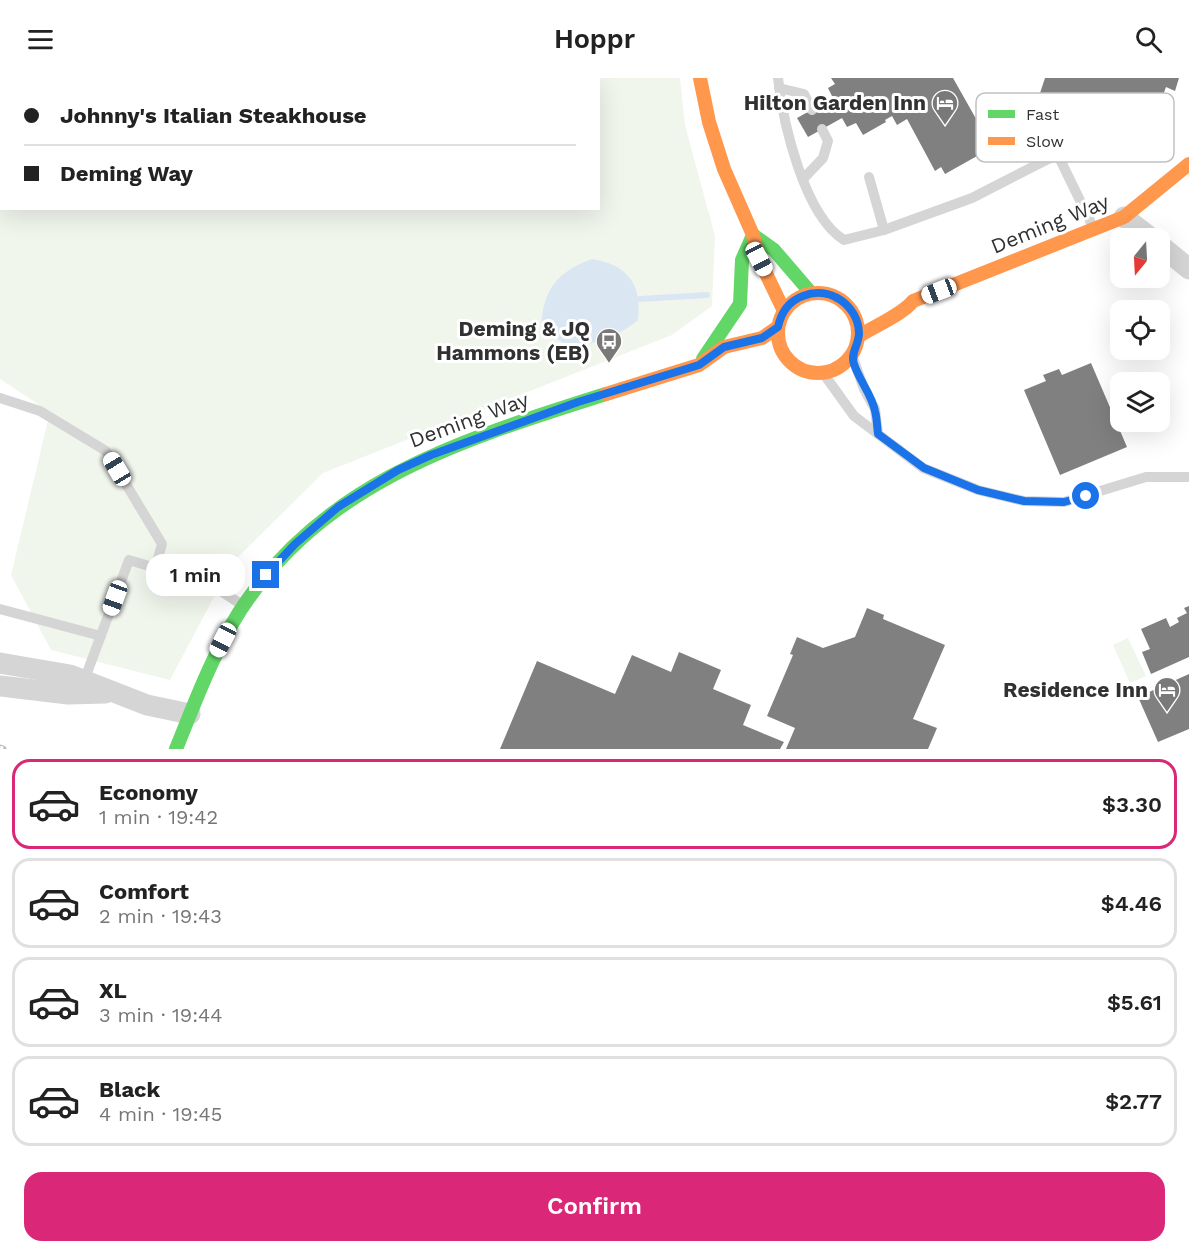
<!DOCTYPE html>
<meta charset="utf-8">
<style>
body{margin:0;font-family:"Work Sans",sans-serif;background:#f6f6f6;color:#222;height:100vh;display:flex;flex-direction:column;font-size:22px;white-space:nowrap}
*{box-sizing:border-box;margin:0}
p{font-size:20px;color:#767676}
.icon{flex:none;width:33px;height:33px;fill:none;stroke:currentColor;stroke-width:2;stroke-linecap:round;stroke-linejoin:round}
.map{position:relative;height:671px;overflow:hidden}
.drawer{display:flex;flex-direction:column;background:#fff;flex:1}
.drawer>*{flex:none}
.hud{position:absolute;left:0px;top:0px;width:600px;height:132px;box-shadow:0 6px 24px #0002;display:grid;align-content:center;height:132px;padding:0 24px;background:#fff}
.needle{width:39px;rotate:198deg}
.tools{position:absolute;left:1110px;top:150px;display:grid;gap:12px}
.tools a{display:grid;place-items:center;width:60px;height:60px;border-radius:12px;background:#fff;box-shadow:0 6px 24px #0002;font-size:30px}
.end{position:absolute;width:27px;height:27px;margin:-14px;border:8px solid #1a73e8;background:#fff;box-shadow:0 0 0 3px #fff}
.from{border-radius:50%}
.bubble{position:absolute;height:42px;border-radius:18px;background:#fff;box-shadow:0 6px 24px #0002;font-size:20px;font-weight:600;line-height:42px;text-align:center}
.car{position:absolute;width:18px;height:36px;margin:-18px -9px;border-radius:8px;box-shadow:0 0 4px 2px #0007;background:linear-gradient(#fff 24%,#345 0 40%,#fff 0 76%,#345 0 86%,#fff 0)}
.hud b{display:flex;align-items:center;gap:21px;height:57px;font-size:22px}
.hud b+b{border-top:2px solid #e0e0e0}
.hud i{width:15px;height:15px;background:#222}
ul{padding:10px 0 0;list-style:none}
li{display:flex;align-items:center;gap:18px;height:90px;margin:0 12px 9px;padding:0 12px;border:3px solid #e0e0e0;border-radius:18px}
li div{flex:1}
li b{display:block;font-size:22px}
li em{font-style:normal;font-weight:600}
li.active{border-color:#db2777}
li>.icon{width:54px;height:54px;stroke-width:1.5}
.button{display:flex;gap:12px;margin-top:auto;padding:12px 24px}
.button a{flex:1;height:69px;border-radius:18px;background:#db2777;color:#fff;font-size:24px;font-weight:600;line-height:69px;text-align:center}
header{display:flex;justify-content:space-between;align-items:center;height:78px;padding:0 24px;background:#fff;font-size:27px;font-weight:600}
.map>svg:first-child{display:block}
.green{fill:#f1f6ed;fill-rule:evenodd}
.water{fill:#dbe6f3}
.lines{fill:none;stroke-linecap:round;stroke-linejoin:round}
.stream{stroke:#dbe6f3;stroke-width:6}
.building{fill:#808080}
.lane{stroke:#d5d5d5;stroke-width:10}
.street{stroke:#d5d5d5;stroke-width:21}
.fast{stroke:#63d668;stroke-width:14}
.slow{stroke:#ff974d;stroke-width:14}
.rail-casing{stroke:#bdbdbd;stroke-width:7}
.rail{stroke:#fff;stroke-width:4.5;stroke-dasharray:14;stroke-linecap:butt}
.route{stroke:#1a73e8;stroke-width:8}
.labels{text-anchor:middle;stroke-width:6;stroke-linejoin:round;paint-order:stroke}
.poi-label{font-size:21px;font-weight:bold;fill:#313131;stroke:#fff;text-anchor:end}
.street-label{font-size:21px;fill:#313131;stroke:#fff}
.key{fill:#fff;stroke:#c1c1c1;stroke-width:1.5}
.key-label{font-size:16px;fill:#313131}
</style>
<header><svg class="icon" aria-label="menu" viewBox="0 0 24 24"><path d="M4 6h16M4 12h16M4 18h16"/></svg>Hoppr<svg class="icon" aria-label="search" viewBox="0 0 24 24"><circle cx="10" cy="10" r="6"/><path d="M15 15l6 6"/></svg></header>
<div class="map">
<svg width="1189" height="671" viewBox="0 0 1189 671">
<rect width="100%" height="100%" fill="#fff"/>
<g class="green">
<path d="M0 0H680L685 47 715 158 712 228 672 257 323 395 232 485 170 602 51 572 11 497 50 334 0 301ZM2 2H598V130H2Z"/>
<polygon points="1128,560 1146,598 1130,605 1113,567"/>
</g>
<g class="water">
<polygon points="0,0 470,0 2,2 1,43"/>
<path d="M592 181C628 187 642 206 638 242 618 259 594 267 568 269L541 249C543 211 557 194 592 181Z"/>
</g>
<g class="lines">
<polyline class="stream" points="640,221 707,217"/>
</g>
<g class="building">
<polygon points="831,0 953,0 988,62 982,65 986,73 945,96 941,89 935,93 907,41 897,47 892,38 885,42 886,44 863,57 856,45 847,49 842,40 808,59 797,40 833,20 828,10 835,6"/>
<polygon points="1045,0 1179,0 1175,13 1166,9 1158,31 1164,33 1156,57 1132,49 1134,44 1040,15"/>
<polygon points="1091,285 1127,369 1060,397 1024,312 1046,303 1043,297 1059,291 1062,297"/>
<polygon points="1189,528 1189,579 1151,596 1142,574 1150,571 1141,551 1166,540 1170,549 1179,544 1177,540 1187,535 1184,530"/>
<polygon points="867,530 884,537 883,541 945,567 913,641 937,650 928,671 786,671 795,650 767,638 793,577 790,576 797,559 823,570 855,559"/>
<polygon points="679,574 721,592 713,611 751,627 743,647 784,664 780,671 500,671 537,583 615,616 632,577 671,594"/>
<polygon points="1189,596 1189,651 1158,664 1138,619"/>
</g>
<g class="lines">
<g class="lane">
<path d="M778 0C783 45 804 137 844 162L884 152 972 120 1058 76"/>
<polyline points="779,10 804,16 812,32"/>
<polyline points="1032,24 1093,149"/>
<polyline points="1046,52 1102,67"/>
<polyline points="869,99 884,152"/>
<polyline points="803,101 823,80 828,63 822,51"/>
<polyline points="852,277 864,311 875,331 878,356"/>
<polyline points="823,295 854,338 878,356 923,390 978,412 1024,423 1064,424 1146,399 1189,399"/>
<polyline points="0,320 40,333 106,373 162,466 155,491"/>
<polyline points="0,531 101,558"/>
<polyline points="84,603 129,482 212,507 242,527"/>
</g>
<g class="street">
<polyline points="1124,139 1151,160"/>
<polyline points="1160,167 1189,191"/>
<polyline points="0,585 70,597 147,627 190,636"/>
<polyline points="0,608 68,616 105,615"/>
</g>
<g class="fast">
<polyline points="753,157 774,172 811,215"/>
<polyline points="703,281 740,226 742,182 753,157"/>
<path d="M176 671C193 629 209 586 232 546 314 406 461 362 606 316"/>
</g>
<g class="slow">
<polyline points="700,0 709,44 724,91 753,157 759,181 784,233"/>
<circle cx="818" cy="255" r="40"/>
<path d="M859 258C875 248 903 236 913 223L1124 139 1189 86"/>
<polyline points="606,316 699,287 724,269 762,260 778,249"/>
</g>
<g class="rail-casing">
<polyline id="rail" points="0,670 3,671"/>
</g>
<use href="#rail" class="rail"/>
</g>
<g class="lines">
<path class="route" d="M266 497 295 466 338 429 398 392 431 377 578 324 699 287 724 269 762 260 778 249C781 235 789 223 803 218 829 207 858 227 859 255 859 267 850 275 854 286 859 302 872 317 875 333 877 340 877 349 878 356L924 390 978 412 1024 423 1064 424 1086 418"/>
</g>
<defs>
<g id="hotel-pin" transform="scale(1.35)"><path d="M0 17L-7.5 6A9.5 9.5 0 1 1 7.5 6Z" fill="#797979" stroke="#fff"/><path d="M-6-4.5h1.5V1H6V5H4.5V3h-9V5H-6ZM-4 0a1.8 1.8 0 1 1 3.6 0ZM.5 0V-2.5h3Q6-2.5 6 0Z" fill="#fff"/></g>
<g id="bus-pin" transform="scale(1.35)"><path d="M0 17L-7.5 6A9.5 9.5 0 1 1 7.5 6Z" fill="#797979" stroke="#fff"/><path d="M-5-6H5V4H4V6H2V4H-2V6H-4V4H-5ZM-3.5-4V0h7V-4ZM-3.5 1.2v1.5H-2V1.2ZM2 1.2v1.5H3.5V1.2Z" fill="#fff"/></g>
</defs>
<g fill-rule="evenodd">
<use href="#hotel-pin" x="945" y="25"/>
<use href="#bus-pin" x="609" y="263"/>
<use href="#hotel-pin" x="1167" y="612"/>
</g>
<g class="labels">
<g class="poi-label">
<text x="926" y="32">Hilton Garden Inn</text>
<text x="590" y="258">Deming &amp; JQ<tspan x="590" dy="24">Hammons (EB)</tspan></text>
<text x="1148" y="619">Residence Inn</text>
</g>
<g class="street-label">
<text transform="translate(1050 146) rotate(-22)" y="7">Deming Way</text>
<text transform="translate(469 342) rotate(-20)" y="7">Deming Way</text>
</g>
</g>
<rect x="976" y="15" width="198" height="69" rx="9" class="key"/>
<rect x="988" y="32" width="27" height="8" fill="#63d668"/>
<rect x="988" y="59" width="27" height="8" fill="#ff974d"/>
<g class="key-label">
<text x="1026" y="42">Fast</text>
<text x="1026" y="69">Slow</text>
</g>
</svg>
<div class="tools">
<a><svg class="needle" viewBox="-14 -14 28 28"><path d="M0-13l5 13h-10z" fill="#e53935"/><path d="M0 13l5-13h-10z" fill="#767676"/></svg></a>
<a><svg class="icon" aria-label="locate" viewBox="0 0 24 24"><circle cx="12" cy="12" r="6"/><path d="M12 2v4M12 18v4M2 12h4M18 12h4"/></svg></a>
<a><svg class="icon" aria-label="layers" viewBox="0 0 24 24"><path d="M12 4l9 5-9 5-9-5zM3 14l9 5 9-5"/></svg></a>
</div>
<i class="end from" style="left:1086px;top:418px"></i>
<i class="end" style="left:266px;top:497px"></i>
<div class="bubble" style="left:146px;top:476px;width:99px">1 min</div>
<i class="car" style="left:759px;top:181px;rotate:152deg"></i>
<i class="car" style="left:939px;top:213px;rotate:249deg"></i>
<i class="car" style="left:117px;top:391px;rotate:329deg"></i>
<i class="car" style="left:115px;top:520px;rotate:200deg"></i>
<i class="car" style="left:223px;top:562px;rotate:207deg"></i>
<div class="hud">
<b><i class="from"></i>Johnny's Italian Steakhouse</b>
<b><i></i>Deming Way</b>
</div>
</div>
<section class="drawer">
<ul>
<li class="active"><svg class="icon" aria-label="car" viewBox="0 0 24 24"><path d="M5 17H2v-5l4-1 3-4h7l3 4 3 1v5h-3M9 17h6M6 11h13"/><circle cx="7" cy="17" r="2"/><circle cx="17" cy="17" r="2"/></svg><div><b>Economy</b><p>1 min · 19:42</p></div><em>$3.30</em></li>
<li><svg class="icon" aria-label="car" viewBox="0 0 24 24"><path d="M5 17H2v-5l4-1 3-4h7l3 4 3 1v5h-3M9 17h6M6 11h13"/><circle cx="7" cy="17" r="2"/><circle cx="17" cy="17" r="2"/></svg><div><b>Comfort</b><p>2 min · 19:43</p></div><em>$4.46</em></li>
<li><svg class="icon" aria-label="car" viewBox="0 0 24 24"><path d="M5 17H2v-5l4-1 3-4h7l3 4 3 1v5h-3M9 17h6M6 11h13"/><circle cx="7" cy="17" r="2"/><circle cx="17" cy="17" r="2"/></svg><div><b>XL</b><p>3 min · 19:44</p></div><em>$5.61</em></li>
<li><svg class="icon" aria-label="car" viewBox="0 0 24 24"><path d="M5 17H2v-5l4-1 3-4h7l3 4 3 1v5h-3M9 17h6M6 11h13"/><circle cx="7" cy="17" r="2"/><circle cx="17" cy="17" r="2"/></svg><div><b>Black</b><p>4 min · 19:45</p></div><em>$2.77</em></li>
</ul>
<div class="button"><a>Confirm</a></div>
</section>
